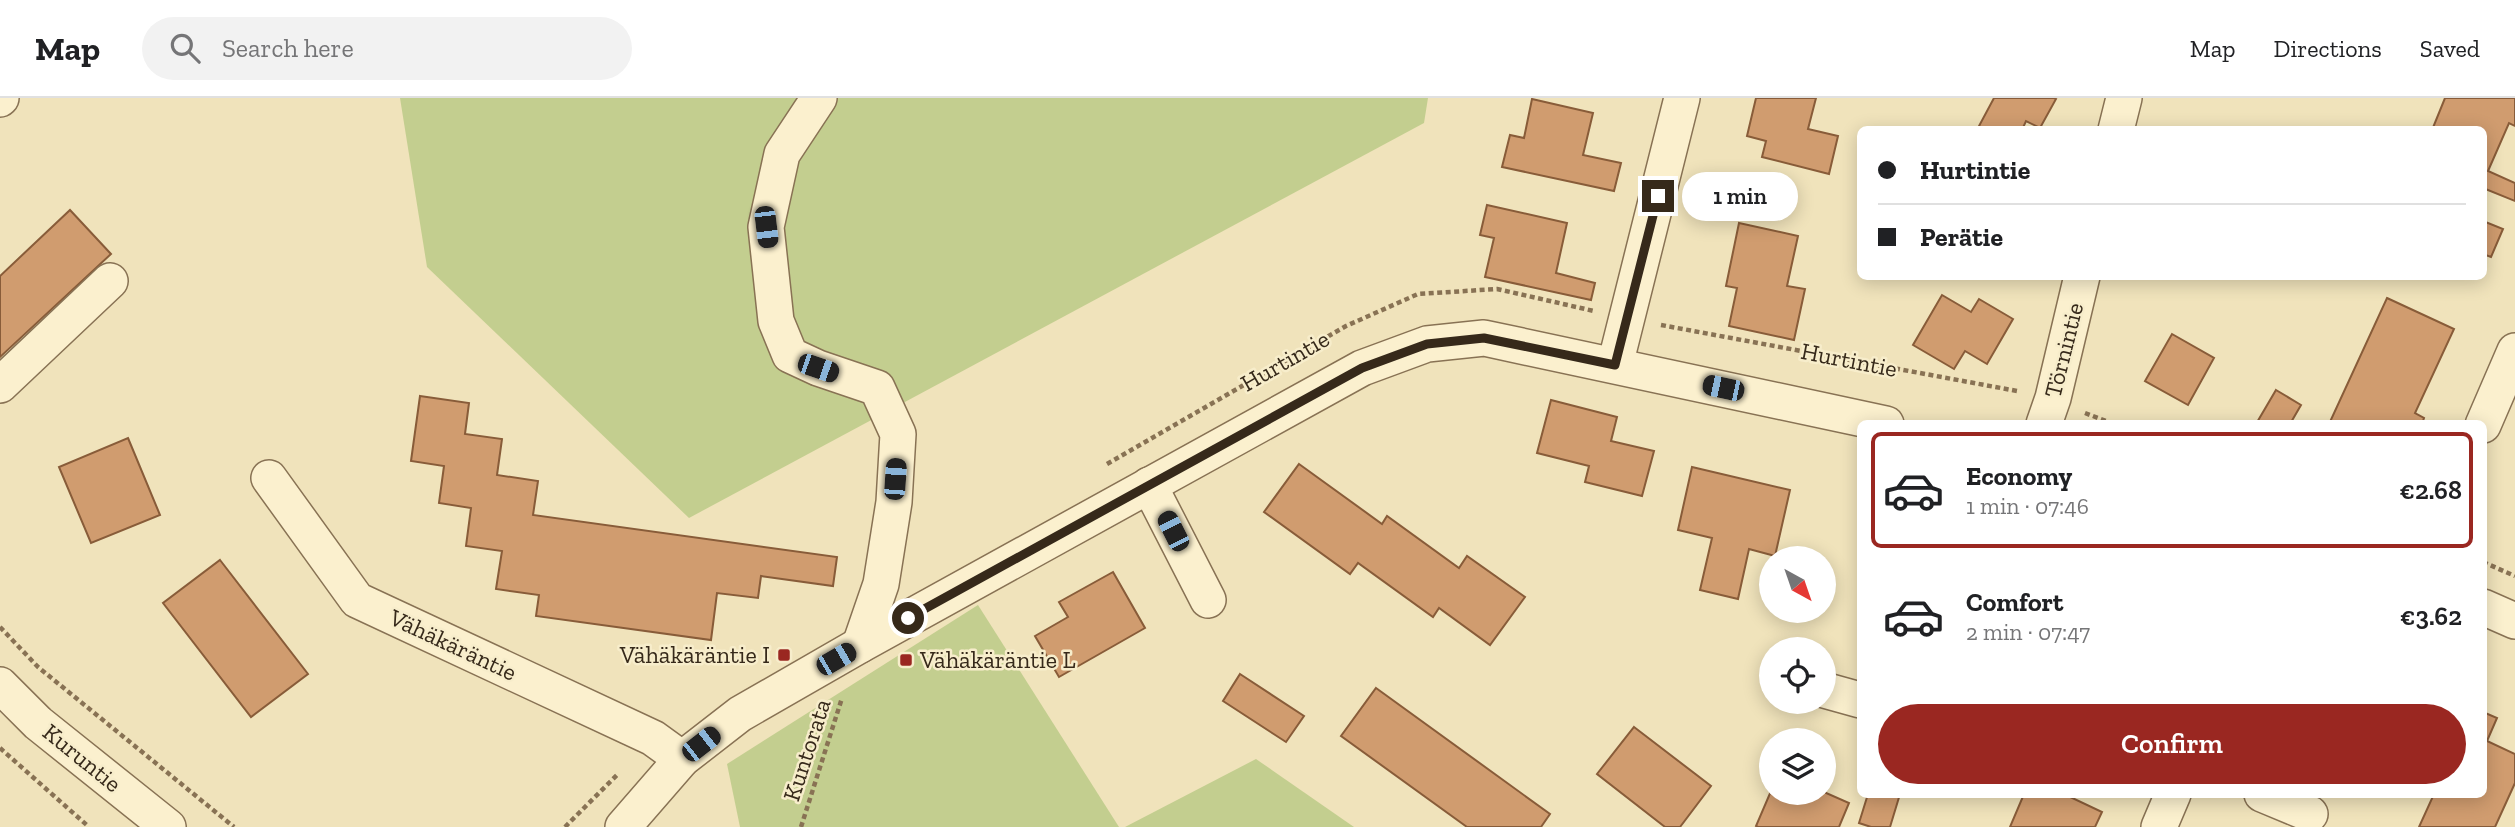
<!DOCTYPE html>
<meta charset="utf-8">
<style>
body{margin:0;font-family:"Zilla Slab",serif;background:#f2f2f2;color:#202124;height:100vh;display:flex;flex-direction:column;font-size:26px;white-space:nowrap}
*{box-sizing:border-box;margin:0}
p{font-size:23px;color:#757577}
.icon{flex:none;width:38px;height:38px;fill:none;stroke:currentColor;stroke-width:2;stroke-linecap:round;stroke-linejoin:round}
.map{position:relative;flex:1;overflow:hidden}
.details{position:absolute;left:1857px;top:322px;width:630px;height:378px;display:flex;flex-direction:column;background:#fff;border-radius:10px;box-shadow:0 4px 18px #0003}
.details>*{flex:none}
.banner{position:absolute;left:1857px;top:28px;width:630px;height:154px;border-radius:10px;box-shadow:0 4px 18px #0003;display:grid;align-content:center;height:154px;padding:0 21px;background:#fff}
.needle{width:46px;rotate:140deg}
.fabs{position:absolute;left:1759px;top:448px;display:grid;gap:14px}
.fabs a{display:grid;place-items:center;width:77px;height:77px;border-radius:50%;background:#fff;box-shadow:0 4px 18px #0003;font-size:35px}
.end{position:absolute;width:32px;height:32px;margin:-16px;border:9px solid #36291a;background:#fff;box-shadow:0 0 0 4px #fff}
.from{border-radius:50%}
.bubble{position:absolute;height:49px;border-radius:24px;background:#fff;box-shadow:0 4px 18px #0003;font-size:23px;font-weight:600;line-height:49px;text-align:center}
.car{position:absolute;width:21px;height:42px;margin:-21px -10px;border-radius:9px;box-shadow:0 0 5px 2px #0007;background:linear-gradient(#222 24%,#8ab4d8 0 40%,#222 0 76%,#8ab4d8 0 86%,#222 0)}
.banner b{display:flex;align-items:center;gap:24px;height:66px;font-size:26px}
.banner b+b{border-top:2px solid #e0e0e0}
.banner i{width:18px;height:18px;background:#202124}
ul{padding:12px 0 0;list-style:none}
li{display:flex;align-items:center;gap:21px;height:116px;margin:0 14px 10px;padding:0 7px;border:4px solid transparent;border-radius:10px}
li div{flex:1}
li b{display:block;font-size:26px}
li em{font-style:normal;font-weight:600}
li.selected{border-color:#9a2721}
li>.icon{width:63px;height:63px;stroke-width:1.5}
.action{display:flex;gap:14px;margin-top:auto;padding:14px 21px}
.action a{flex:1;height:80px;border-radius:42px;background:#9a2721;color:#fff;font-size:28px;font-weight:600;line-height:80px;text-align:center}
header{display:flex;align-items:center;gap:42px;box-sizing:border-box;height:98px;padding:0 35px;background:#fff;border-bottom:2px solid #e0e0e0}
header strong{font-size:33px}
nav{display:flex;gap:38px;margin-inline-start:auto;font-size:24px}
.search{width:490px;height:63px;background:#f2f2f2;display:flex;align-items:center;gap:18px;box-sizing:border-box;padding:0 24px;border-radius:38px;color:#757577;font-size:26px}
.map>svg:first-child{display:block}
.green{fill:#c3ce8f}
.building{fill:#d09c6f;stroke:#885c39;stroke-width:2}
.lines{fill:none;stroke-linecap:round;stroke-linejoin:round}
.minor-casing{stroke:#887254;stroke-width:38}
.path{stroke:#887254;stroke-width:4.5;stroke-dasharray:5 3.5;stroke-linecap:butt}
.minor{stroke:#fbf0ce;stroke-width:35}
.route{stroke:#36291a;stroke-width:9}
.poi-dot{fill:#9a2721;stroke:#f7edcb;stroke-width:2.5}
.labels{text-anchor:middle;stroke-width:5;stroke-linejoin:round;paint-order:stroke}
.street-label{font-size:24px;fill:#36291a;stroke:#f7edcb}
.poi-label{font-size:24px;fill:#36291a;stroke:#f7edcb;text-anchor:end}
</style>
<header>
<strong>Map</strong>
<div class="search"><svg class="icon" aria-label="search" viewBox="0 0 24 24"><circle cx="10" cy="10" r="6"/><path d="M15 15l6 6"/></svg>Search here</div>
<nav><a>Map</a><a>Directions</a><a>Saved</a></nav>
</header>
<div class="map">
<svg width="2515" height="729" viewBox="0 0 2515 729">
<rect width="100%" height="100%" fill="#f0e3bb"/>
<g class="green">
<polygon points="400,0 1428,0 1424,25 689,420 427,169"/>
<polygon points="978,507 1119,729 740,729 727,666"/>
<polygon points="1256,661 1354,729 1125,729"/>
</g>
<g class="building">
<polygon points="1756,0 1816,0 1808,31 1838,38 1829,76 1762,59 1766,43 1747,38"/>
<polygon points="1994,0 2054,0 2056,1 2040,30 2026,23 2022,32 1986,32 1979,28"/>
<polygon points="2445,0 2515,0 2515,28 2509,25 2488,73 2515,85 2515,103 2483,90 2483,32 2432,32"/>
<polygon points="1532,1 1593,15 1583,57 1621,65 1614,93 1502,69 1510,37 1524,40"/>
<polygon points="1487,107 1567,125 1556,175 1595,185 1591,202 1485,179 1494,140 1480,137"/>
<polygon points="70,112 111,156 0,259 0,178"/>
<polygon points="2483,123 2503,131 2491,159 2483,156"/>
<polygon points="1739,125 1798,138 1787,188 1805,191 1794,242 1729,228 1737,190 1726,188"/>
<polygon points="1942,197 1971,214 1979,201 2013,221 1987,266 1965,253 1954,271 1913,247"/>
<polygon points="2387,200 2454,231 2415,315 2424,320 2422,326 2329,326"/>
<polygon points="2172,236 2214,260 2188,307 2145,283"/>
<polygon points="2276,292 2301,307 2290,326 2256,326"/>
<polygon points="420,298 469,305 465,336 502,341 497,377 538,383 533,417 837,459 833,488 761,478 758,500 717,495 711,542 536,518 539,497 496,491 502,453 466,448 471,410 439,405 444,368 411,363"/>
<polygon points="1551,302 1617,319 1611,343 1654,353 1642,398 1585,384 1589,368 1537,355"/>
<polygon points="128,340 160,417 91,445 59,369"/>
<polygon points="1299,366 1382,426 1387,418 1459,470 1467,458 1525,499 1490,547 1439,510 1433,519 1358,465 1350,476 1264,414"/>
<polygon points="1692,369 1790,392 1775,458 1749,451 1738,501 1700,492 1712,440 1678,432"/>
<polygon points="220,462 308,576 251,619 163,505"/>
<polygon points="1113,474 1145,530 1059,579 1035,538 1068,519 1059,504"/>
<polygon points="1240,576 1304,618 1286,644 1223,603"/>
<polygon points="1376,590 1550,716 1541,729 1467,729 1341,638"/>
<polygon points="2483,614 2497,620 2487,643 2515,656 2515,685 2495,729 2419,729 2434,696 2483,696"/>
<polygon points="1634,629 1711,688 1680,729 1665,729 1597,676"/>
<polygon points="1771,693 1824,694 1849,705 1839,729 1758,729 1756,728"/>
<polygon points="1868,696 1900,696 1890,729 1871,729 1859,725"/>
<polygon points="2024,696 2064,696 2102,714 2095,729 2010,729"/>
</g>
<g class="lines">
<g class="minor-casing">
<g id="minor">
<polyline points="819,0 782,56 766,129 776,223 790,257 818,270 877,290 898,336 894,404 881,486 860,547"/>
<polyline points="0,1 1,0"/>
<polyline points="2116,32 2124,0"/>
<polyline points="1615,267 1682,0"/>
<polyline points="0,287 110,183"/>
<polyline points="2044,326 2053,300 2082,178"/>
<polyline points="2483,327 2515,253"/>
<polyline points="269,380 357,502 653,640 682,661"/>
<polyline points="1149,387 1208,502"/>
<polyline points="2483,509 2515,523"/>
<polyline points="0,587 38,625 168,729"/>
<polyline points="1824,592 1860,602"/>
<polyline points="2262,696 2310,716"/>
<polyline points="623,729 682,661 740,616 860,547 1362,270 1427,246 1484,240 1886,326"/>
<polyline points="2159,729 2173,696"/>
</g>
</g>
<g class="path">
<polyline points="1661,227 2017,293"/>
<polyline points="2085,315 2114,326"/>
<polyline points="1107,366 1346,228 1418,196 1497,191 1594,213"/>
<polyline points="2483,464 2515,478"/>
<polyline points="0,529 38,569 234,729"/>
<polyline points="0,650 89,729"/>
<polyline points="565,729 619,675"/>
<polyline points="801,729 842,600"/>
</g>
<use href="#minor" class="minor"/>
</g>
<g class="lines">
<polyline class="route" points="908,520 1362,270 1427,246 1484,240 1615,267 1658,98"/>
</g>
<g class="poi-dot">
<rect x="777" y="550" width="14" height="14" rx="3.5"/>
<rect x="899" y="555" width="14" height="14" rx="3.5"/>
</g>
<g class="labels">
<g class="street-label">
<text transform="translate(2064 252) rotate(-76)" y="8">Törnintie</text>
<text transform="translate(1849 262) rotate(11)" y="8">Hurtintie</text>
<text transform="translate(1285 263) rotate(-30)" y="8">Hurtintie</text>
<text transform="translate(453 547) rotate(25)" y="8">Vähäkäräntie</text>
<text transform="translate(807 652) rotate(-72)" y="8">Kuntorata</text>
<text transform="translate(82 660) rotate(39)" y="8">Kuruntie</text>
</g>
<g class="poi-label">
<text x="770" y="565">Vähäkäräntie I</text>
<text x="920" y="570" text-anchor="start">Vähäkäräntie L</text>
</g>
</g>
</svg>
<div class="fabs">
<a><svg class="needle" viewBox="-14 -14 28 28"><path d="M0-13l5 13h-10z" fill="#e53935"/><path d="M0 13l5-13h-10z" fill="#757577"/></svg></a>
<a><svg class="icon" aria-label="locate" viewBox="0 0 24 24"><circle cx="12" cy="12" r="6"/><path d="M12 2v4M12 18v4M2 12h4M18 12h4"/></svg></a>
<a><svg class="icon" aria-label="layers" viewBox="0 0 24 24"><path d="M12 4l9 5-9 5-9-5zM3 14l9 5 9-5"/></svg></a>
</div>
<i class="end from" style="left:908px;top:520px"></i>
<i class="end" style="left:1658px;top:98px"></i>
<div class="bubble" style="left:1682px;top:74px;width:116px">1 min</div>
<i class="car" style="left:766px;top:129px;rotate:173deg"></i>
<i class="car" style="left:818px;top:270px;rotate:109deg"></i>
<i class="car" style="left:1723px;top:290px;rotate:282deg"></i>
<i class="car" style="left:895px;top:381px;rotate:4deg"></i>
<i class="car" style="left:1173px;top:433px;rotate:333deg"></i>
<i class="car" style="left:836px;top:561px;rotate:60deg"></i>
<i class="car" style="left:701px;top:646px;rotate:52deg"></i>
<div class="banner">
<b><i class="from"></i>Hurtintie</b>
<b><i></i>Perätie</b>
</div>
<section class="details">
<ul>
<li class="selected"><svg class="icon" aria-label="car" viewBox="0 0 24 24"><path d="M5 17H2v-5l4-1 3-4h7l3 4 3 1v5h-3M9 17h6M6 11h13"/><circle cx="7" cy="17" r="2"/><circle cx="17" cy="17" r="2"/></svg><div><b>Economy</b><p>1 min · 07:46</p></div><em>€2.68</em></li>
<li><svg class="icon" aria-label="car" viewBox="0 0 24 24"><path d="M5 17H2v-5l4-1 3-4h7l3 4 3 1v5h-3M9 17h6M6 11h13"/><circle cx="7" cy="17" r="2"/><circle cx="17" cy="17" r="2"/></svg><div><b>Comfort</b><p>2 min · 07:47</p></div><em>€3.62</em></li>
</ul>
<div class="action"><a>Confirm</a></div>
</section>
</div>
